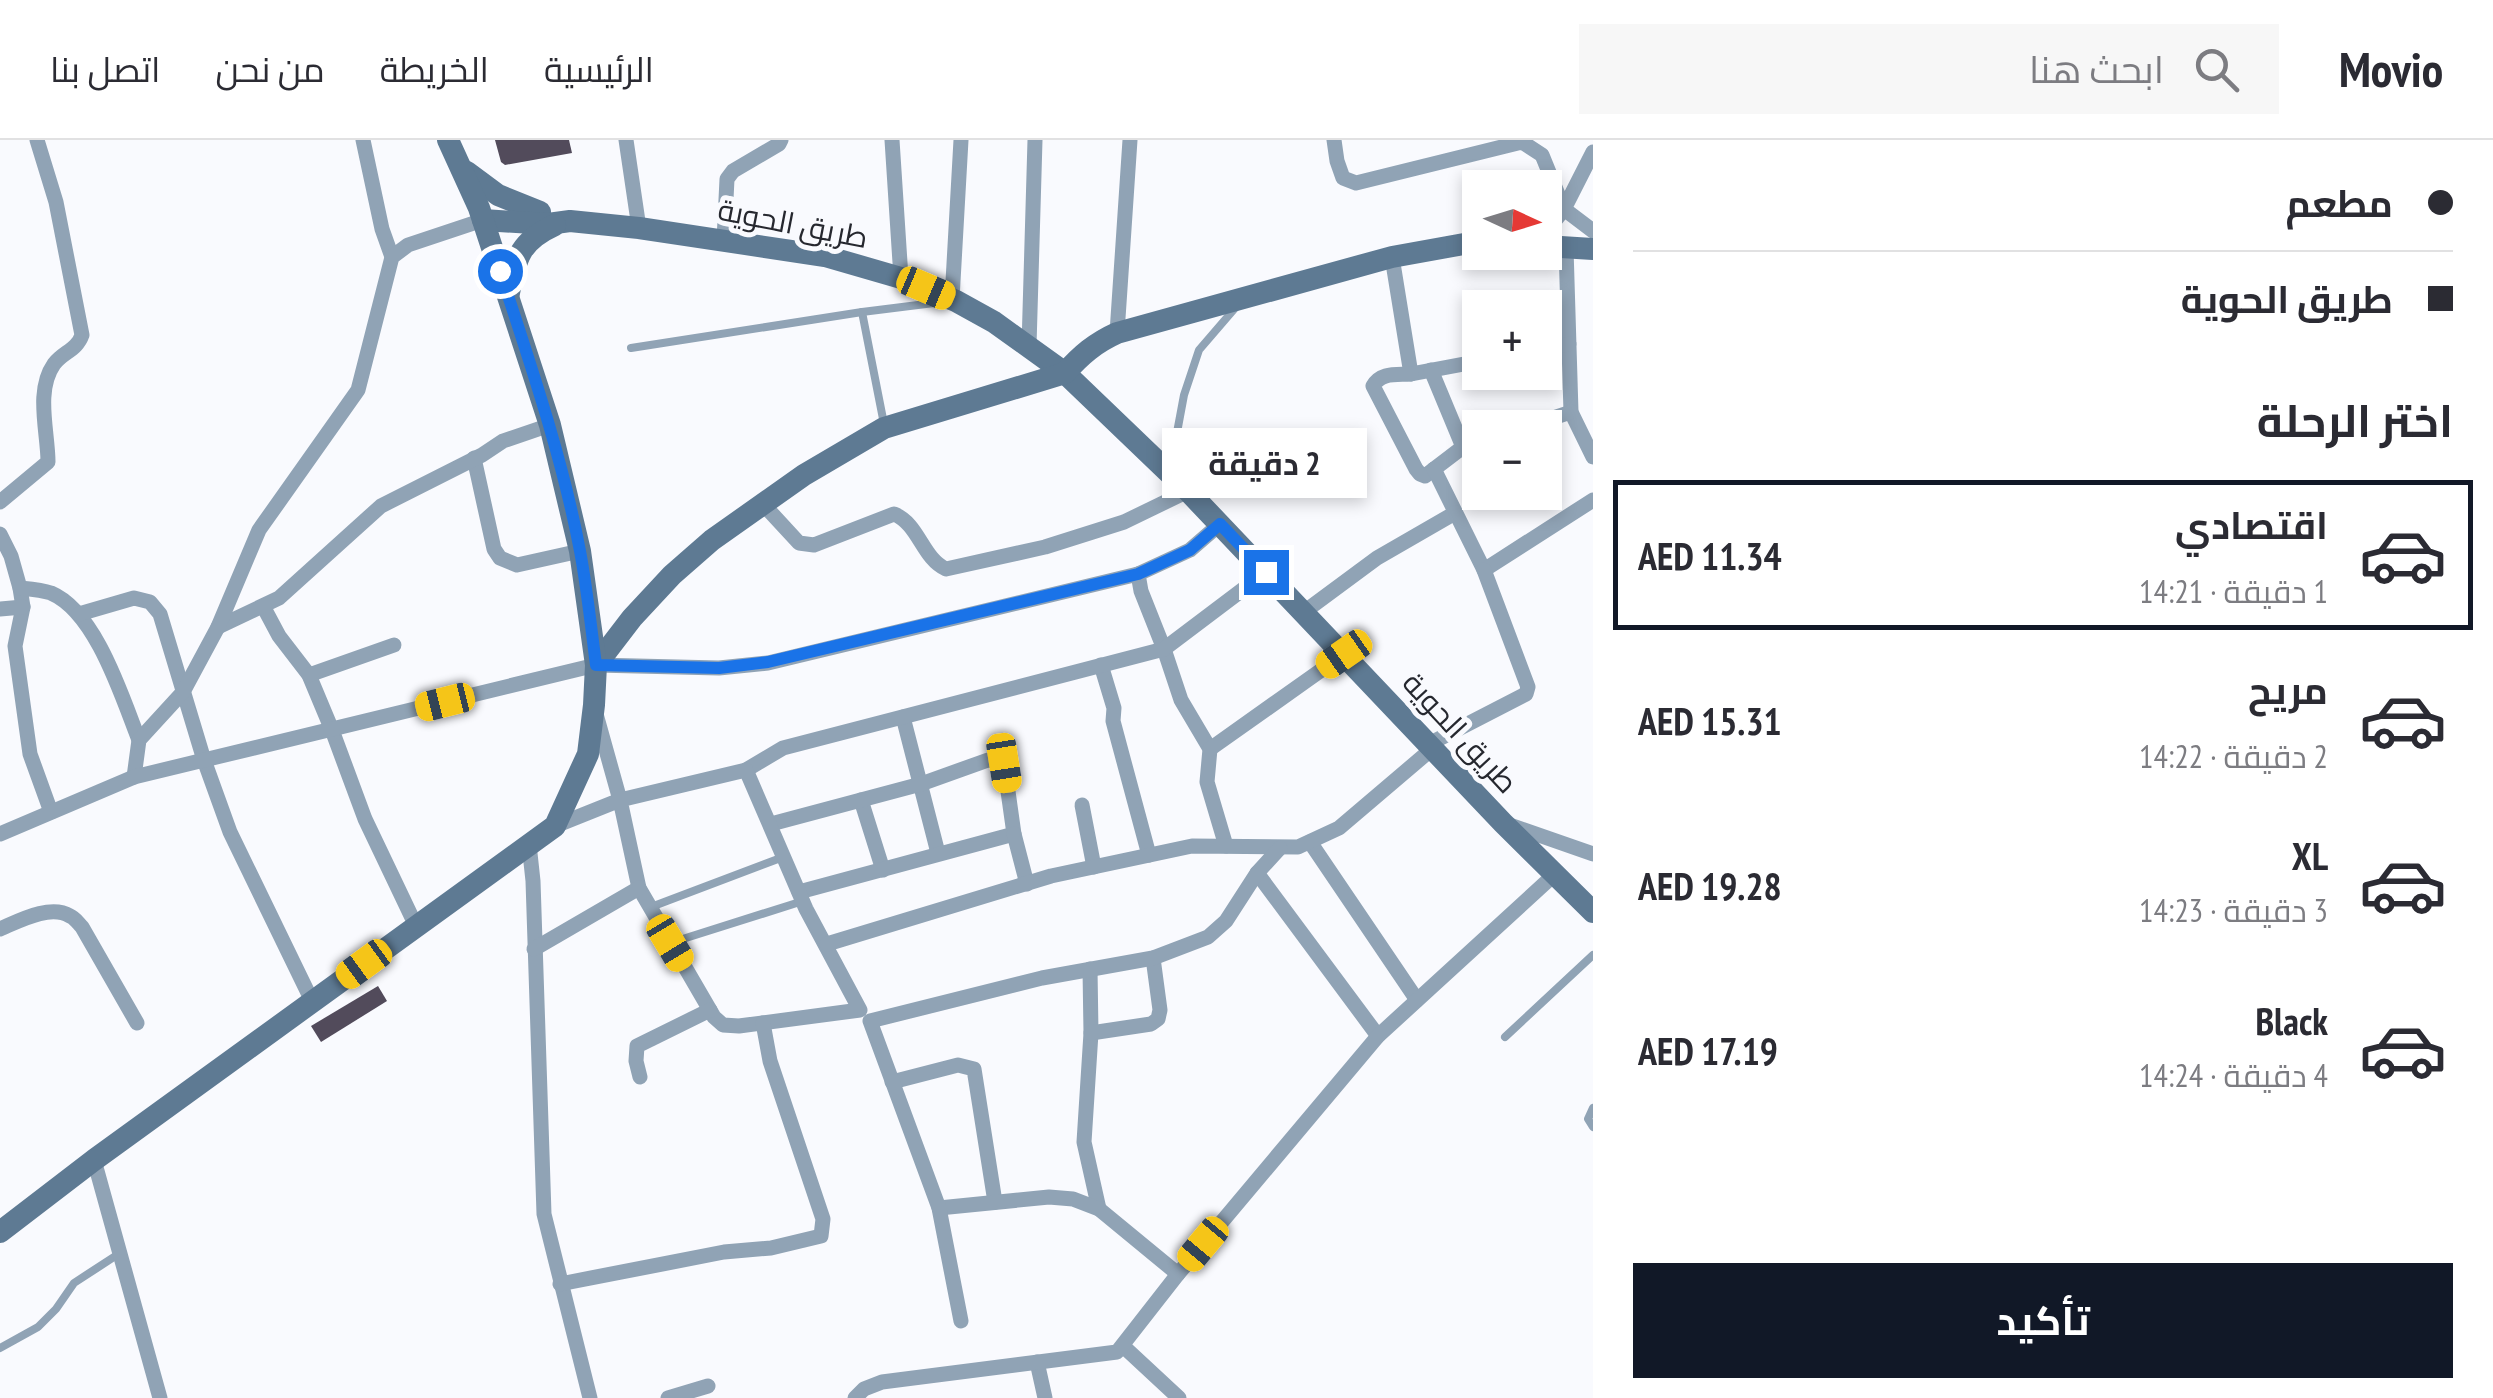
<!DOCTYPE html>
<html lang="ar">
<meta charset="utf-8">
<style>
body{margin:0;font-family:"PT Sans Narrow",Cairo,sans-serif;background:#f7f7f7;color:#2b2b33;direction:rtl;height:100vh;display:flex;flex-direction:column;font-size:38px;white-space:nowrap}
*{box-sizing:border-box;margin:0}
p{font-size:32px;color:#7c7c81}
.icon{flex:none;width:55px;height:55px;fill:none;stroke:currentColor;stroke-width:2;stroke-linecap:round;stroke-linejoin:round}
.map{position:relative;flex:1;overflow:hidden;direction:ltr}
.details{display:flex;flex-direction:column;background:#fff;width:900px}
.details>*{flex:none}
.top-card{display:grid;align-content:center;height:220px;padding:0 40px;background:#fff}
.needle{width:65px;rotate:94deg}
.fabs{position:absolute;left:1462px;top:30px;display:grid;gap:20px}
.fabs a{display:grid;place-items:center;width:100px;height:100px;border-radius:0px;background:#fff;box-shadow:0 5px 15px #0003;font-size:50px}
.end{position:absolute;width:45px;height:45px;margin:-22px;border:12px solid #1a73e8;background:#fff;box-shadow:0 0 0 5px #fff}
.from{border-radius:50%}
.bubble{position:absolute;height:70px;border-radius:0px;background:#fff;box-shadow:0 5px 15px #0003;font-size:32px;font-weight:700;line-height:70px;text-align:center;direction:rtl}
.car{position:absolute;width:30px;height:60px;margin:-30px -15px;border-radius:12px;box-shadow:0 0 8px 2px #0007;background:linear-gradient(#f5c518 24%,#345 0 40%,#f5c518 0 76%,#345 0 86%,#f5c518 0)}
.top-card b{display:flex;align-items:center;gap:35px;height:95px;font-size:38px}
.top-card b+b{border-top:2px solid #e1e1e2}
.top-card i{width:25px;height:25px;background:#2b2b33}
ul{padding:0;list-style:none}
li{display:flex;align-items:center;gap:30px;height:150px;margin:0 20px 15px;padding:0 20px;border:5px solid transparent;border-radius:0px}
li div{flex:1}
li b{display:block;font-size:38px}
li em{font-style:normal;font-weight:700}
li.on{border-color:#111827}
li>.icon{width:90px;height:90px;stroke-width:1.5}
h2{padding:0 40px;font-size:45px;line-height:120px}
.action{display:flex;gap:20px;margin-top:auto;padding:20px 40px}
.action a{flex:1;height:115px;border-radius:0px;background:#111827;color:#fff;font-size:40px;font-weight:700;line-height:115px;text-align:center}
header{display:flex;align-items:center;gap:60px;box-sizing:border-box;height:140px;padding:0 50px;background:#fff;border-bottom:2px solid #e1e1e2}
header strong{font-size:48px}
nav{display:flex;gap:55px;margin-inline-start:auto;font-size:35px}
.search{width:700px;height:90px;background:#f7f7f7;display:flex;align-items:center;gap:25px;box-sizing:border-box;padding:0 35px;border-radius:0px;color:#7c7c81;font-size:38px}
main{display:flex;flex:1;min-height:0}
.map>svg:first-child{display:block}
.building{fill:#524b5b}
.lines{fill:none;stroke-linecap:round;stroke-linejoin:round}
.lane{stroke:#90a3b5;stroke-width:8}
.street{stroke:#90a3b5;stroke-width:15}
.secondary{stroke:#5e7a93;stroke-width:22}
.route{stroke:#1a73e8;stroke-width:12}
.labels{text-anchor:middle;stroke-width:10;stroke-linejoin:round;paint-order:stroke}
.street-label{font-size:30px;fill:#26282f;stroke:#f9fafe}
</style>
<header>
<strong>Movio</strong>
<div class="search"><svg class="icon" aria-label="search" viewBox="0 0 24 24"><circle cx="10" cy="10" r="6"/><path d="M15 15l6 6"/></svg>ابحث هنا</div>
<nav><a>الرئيسية</a><a>الخريطة</a><a>من نحن</a><a>اتصل بنا</a></nav>
</header>
<main>
<section class="details">
<div class="top-card">
<b><i class="from"></i>مطعم</b>
<b><i></i>طريق الحوية</b>
</div>
<h2>اختر الرحلة</h2>
<ul>
<li class="on"><svg class="icon" aria-label="car" viewBox="0 0 24 24"><path d="M5 17H2v-5l4-1 3-4h7l3 4 3 1v5h-3M9 17h6M6 11h13"/><circle cx="7" cy="17" r="2"/><circle cx="17" cy="17" r="2"/></svg><div><b>اقتصادي</b><p>1 دقيقة · 14:21</p></div><em>AED 11.34</em></li>
<li><svg class="icon" aria-label="car" viewBox="0 0 24 24"><path d="M5 17H2v-5l4-1 3-4h7l3 4 3 1v5h-3M9 17h6M6 11h13"/><circle cx="7" cy="17" r="2"/><circle cx="17" cy="17" r="2"/></svg><div><b>مريح</b><p>2 دقيقة · 14:22</p></div><em>AED 15.31</em></li>
<li><svg class="icon" aria-label="car" viewBox="0 0 24 24"><path d="M5 17H2v-5l4-1 3-4h7l3 4 3 1v5h-3M9 17h6M6 11h13"/><circle cx="7" cy="17" r="2"/><circle cx="17" cy="17" r="2"/></svg><div><b>XL</b><p>3 دقيقة · 14:23</p></div><em>AED 19.28</em></li>
<li><svg class="icon" aria-label="car" viewBox="0 0 24 24"><path d="M5 17H2v-5l4-1 3-4h7l3 4 3 1v5h-3M9 17h6M6 11h13"/><circle cx="7" cy="17" r="2"/><circle cx="17" cy="17" r="2"/></svg><div><b>Black</b><p>4 دقيقة · 14:24</p></div><em>AED 17.19</em></li>
</ul>
<div class="action"><a>تأكيد</a></div>
</section>
<div class="map">
<svg width="1593" height="1258" viewBox="0 0 1593 1258">
<rect width="100%" height="100%" fill="#f9fafe"/>
<g class="building">
<polygon points="495,0 569,0 572,13 505,25 501,22"/>
<polygon points="378,846 387,861 321,902 311,886"/>
</g>
<g class="lines">
<g class="lane">
<polyline points="862,172 884,284"/>
<polyline points="631,208 862,172 942,162"/>
<polyline points="1170,330 1184,255 1199,210 1236,167"/>
<polyline points="651,767 786,716"/>
<polyline points="670,803 803,761"/>
<polyline points="1505,897 1593,815"/>
<polyline points="1593,968 1588,979 1593,987"/>
<polyline points="0,1208 38,1187 56,1169 74,1143 120,1113"/>
</g>
<g class="street">
<polyline points="363,0 382,89 392,117"/>
<polyline points="626,0 639,88"/>
<polyline points="892,0 901,138"/>
<polyline points="1334,0 1337,21 1343,38 1356,43 1522,2 1542,15 1564,69 1545,93"/>
<polyline points="1593,12 1564,69 1593,91"/>
<polyline points="724,100 727,39 733,31 779,4 781,0"/>
<polyline points="1566,108 1571,272 1593,317"/>
<polyline points="1392,117 1411,234 1480,221"/>
<polyline points="952,159 961,0"/>
<polyline points="1117,193 1130,0"/>
<polyline points="1029,206 1035,0"/>
<polyline points="1545,209 1569,204"/>
<polyline points="1431,230 1463,307 1480,302"/>
<path d="M1411 234C1396 235 1381 232 1373 246L1416 329 1420 334 1425 336 1463 307"/>
<polyline points="1523,288 1571,272"/>
<polyline points="474,318 494,409 500,418 517,425 580,411"/>
<polyline points="1434,329 1484,430 1593,360"/>
<path d="M0 362 48 322C48 292 35 251 54 224 63 212 77 210 82 195L56 62 37 0"/>
<path d="M763 364 799 403 814 405 894 374C919 384 922 418 946 429L1045 407 1124 382 1188 351"/>
<polyline points="0,394 11,416 20,448 23,467 15,506 30,614 51,672"/>
<polyline points="1138,434 1141,451 1164,509 1181,560 1210,609 1207,642 1226,706"/>
<path d="M20 448C30 449 42 450 51 453 96 472 122 557 139 600"/>
<polyline points="263,466 279,496 309,535 332,590 365,679 416,786"/>
<polyline points="0,469 23,467"/>
<polyline points="1304,472 1377,418 1455,373"/>
<polyline points="79,474 134,458 150,462 160,474 204,620 230,692 312,861"/>
<polyline points="218,487 279,458 381,366 482,315 503,301 550,285"/>
<polyline points="1101,525 1114,568 1113,581 1149,715"/>
<polyline points="309,535 394,505"/>
<polyline points="903,577 938,713"/>
<polyline points="1429,604 1526,554 1528,547 1484,430"/>
<polyline points="1210,609 1344,514"/>
<polyline points="746,630 783,608 1164,509 1266,432"/>
<polyline points="134,637 139,600 183,552 218,487 259,390 358,250 392,117 408,105 483,80"/>
<polyline points="861,660 883,730"/>
<polyline points="1082,665 1094,727"/>
<polyline points="771,684 921,644 988,620 1004,623 1014,694 799,752"/>
<polyline points="1507,684 1593,714"/>
<polyline points="555,686 620,660 746,630 806,769 860,870 739,886 723,885 714,877 639,748 620,660 596,574"/>
<polyline points="0,694 134,637 596,525 719,528 768,523 1138,434 1190,410 1220,384"/>
<polyline points="1014,694 1027,744"/>
<polyline points="1310,702 1417,860"/>
<polyline points="529,704 533,741 544,1074 590,1258"/>
<polyline points="1257,733 1378,896"/>
<path d="M0 789C19 781 50 764 70 776 75 778 78 783 82 787L137 883"/>
<polyline points="827,804 1051,736 1192,706 1298,707 1339,688 1433,608"/>
<polyline points="534,809 639,748"/>
<polyline points="1090,829 1091,893 1084,1002 1099,1069"/>
<polyline points="1091,893 1151,884 1158,879 1160,870 1153,818"/>
<polyline points="640,937 636,921 637,906 710,870"/>
<polyline points="892,942 958,925 974,929 995,1062"/>
<polyline points="94,1020 160,1258"/>
<polyline points="939,1068 1049,1057 1073,1059 1099,1069 1178,1134"/>
<polyline points="560,1144 724,1112 771,1108 821,1096 823,1079 770,921 763,883"/>
<polyline points="961,1181 939,1068 870,881 1042,838 1153,818 1208,797 1226,781 1257,733 1280,708"/>
<polyline points="1123,1206 1179,1258"/>
<polyline points="1037,1222 1045,1258"/>
<polyline points="668,1258 708,1246"/>
<polyline points="855,1258 864,1249 882,1242 1117,1212 1178,1134 1378,896 1555,734"/>
</g>
<g class="secondary">
<polyline points="467,32 498,55 540,72"/>
<polyline points="483,80 548,84 570,81 639,88 825,116 901,138 956,161 994,182 1065,233 1188,351 1503,683 1593,772"/>
<polyline points="1545,106 1593,109"/>
<path d="M509 153C516 117 520 101 555 85"/>
<path d="M596 525 632 478 672 435 712 400 804 335 884 288 1065 233C1081 215 1095 203 1117 193L1392 117 1464 104 1480 105"/>
<polyline points="0,1092 94,1020 555,686 588,614 594,565 596,525 580,411 550,285 479,68 448,0"/>
</g>
</g>
<g class="lines">
<path class="route" d="M500 131C530 223 562 316 580 411 587 448 591 487 596 525L719 528 768 522 1138 434 1190 410 1220 384 1266 432"/>
</g>
<g class="labels">
<g class="street-label">
<text transform="translate(793 84) rotate(11)" y="10">طريق الحوية</text>
<text transform="translate(1460 593) rotate(47)" y="10">طريق الحوية</text>
</g>
</g>
</svg>
<div class="fabs">
<a><svg class="needle" viewBox="-14 -14 28 28"><path d="M0-13l5 13h-10z" fill="#e53935"/><path d="M0 13l5-13h-10z" fill="#7c7c81"/></svg></a>
<a>+</a>
<a>−</a>
</div>
<i class="end from" style="left:500px;top:131px"></i>
<i class="end" style="left:1266px;top:432px"></i>
<div class="bubble" style="left:1162px;top:288px;width:205px">2 دقيقة</div>
<i class="car" style="left:926px;top:148px;rotate:113deg"></i>
<i class="car" style="left:1344px;top:514px;rotate:235deg"></i>
<i class="car" style="left:445px;top:562px;rotate:256deg"></i>
<i class="car" style="left:1004px;top:623px;rotate:171deg"></i>
<i class="car" style="left:670px;top:803px;rotate:149deg"></i>
<i class="car" style="left:364px;top:824px;rotate:234deg"></i>
<i class="car" style="left:1203px;top:1104px;rotate:220deg"></i>
</div>
</main>
